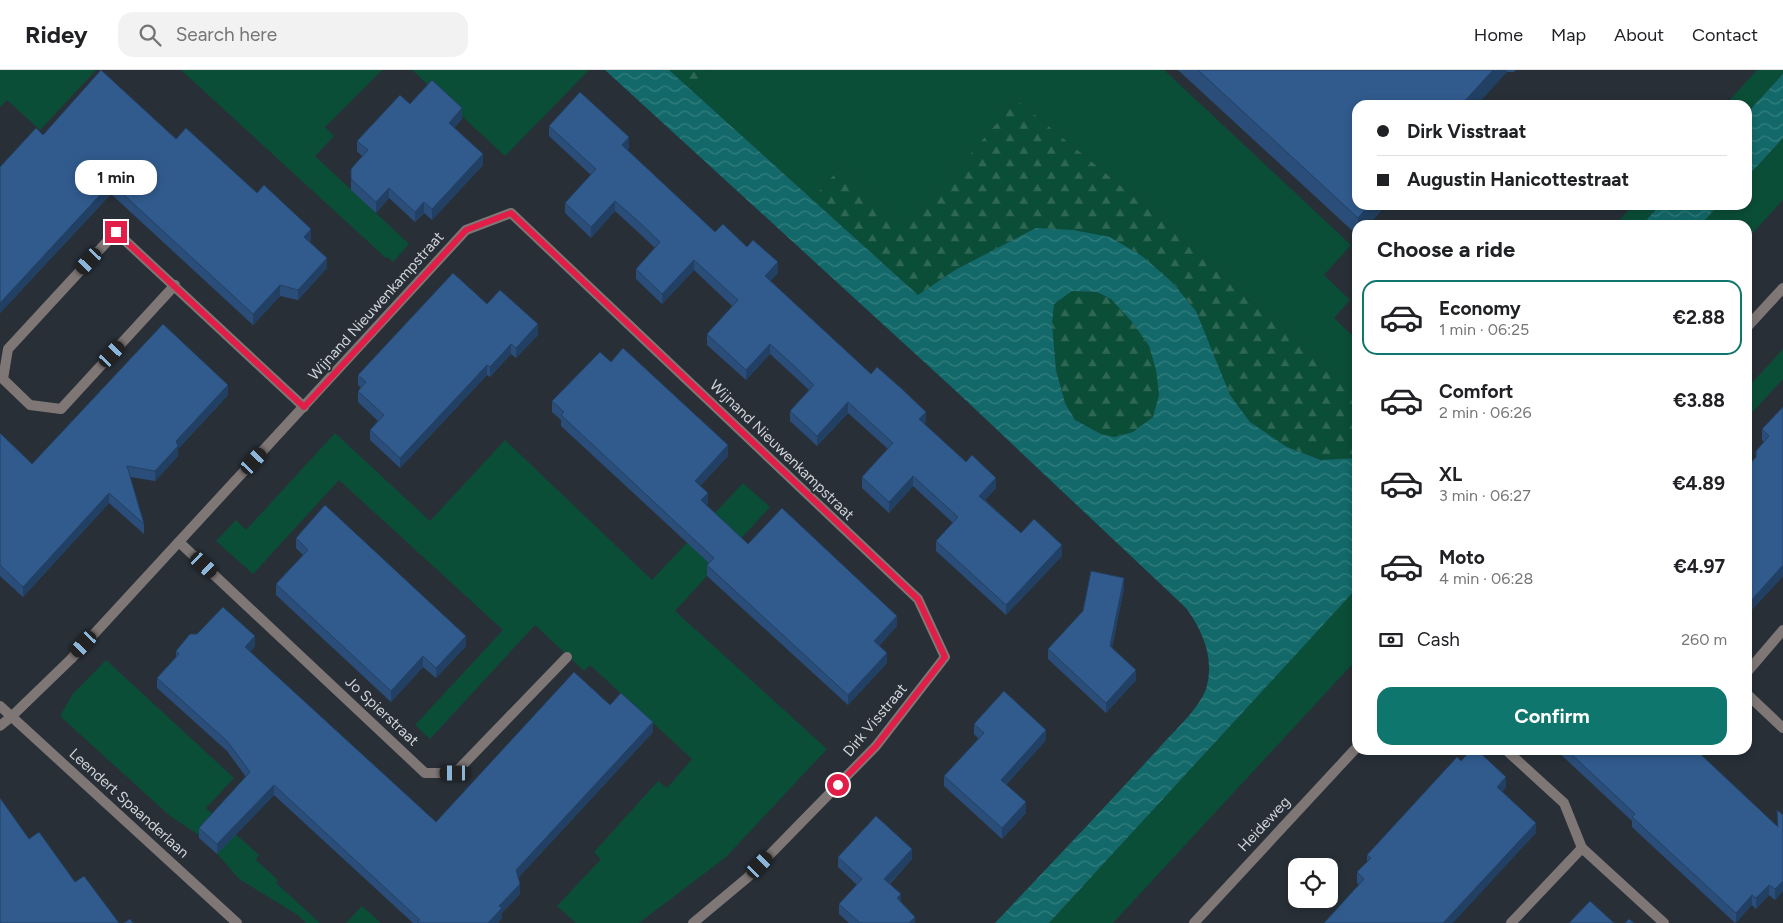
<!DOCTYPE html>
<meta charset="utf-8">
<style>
body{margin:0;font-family:Figtree,sans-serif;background:#f2f2f2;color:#202124;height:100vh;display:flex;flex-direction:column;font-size:19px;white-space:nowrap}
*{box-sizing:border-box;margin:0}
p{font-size:16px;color:#757577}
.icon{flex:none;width:28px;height:28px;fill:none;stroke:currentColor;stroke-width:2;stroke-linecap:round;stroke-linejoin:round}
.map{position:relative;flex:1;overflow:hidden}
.sheet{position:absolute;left:1352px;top:150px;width:400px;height:535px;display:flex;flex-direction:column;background:#fff;border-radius:15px;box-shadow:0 2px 8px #0003}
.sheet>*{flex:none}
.top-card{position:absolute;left:1352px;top:30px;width:400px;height:110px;border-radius:15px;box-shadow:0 2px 8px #0003;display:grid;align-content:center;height:110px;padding:0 25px;background:#fff}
.fabs{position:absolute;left:1288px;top:788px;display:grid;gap:10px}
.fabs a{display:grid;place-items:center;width:50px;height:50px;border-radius:10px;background:#fff;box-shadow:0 2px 8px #0003;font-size:25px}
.end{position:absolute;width:22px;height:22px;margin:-11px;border:6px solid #e11d48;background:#fff;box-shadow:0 0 0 2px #fff}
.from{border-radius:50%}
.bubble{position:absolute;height:35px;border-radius:15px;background:#fff;box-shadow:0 2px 8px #0003;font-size:16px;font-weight:700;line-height:35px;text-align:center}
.car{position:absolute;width:15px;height:30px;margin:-15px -8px;border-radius:6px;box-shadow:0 0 4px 1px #0007;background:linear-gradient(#222 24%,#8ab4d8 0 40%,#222 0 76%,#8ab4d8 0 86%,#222 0)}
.top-card b{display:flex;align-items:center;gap:18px;height:48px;font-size:19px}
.top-card b+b{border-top:1px solid #e0e0e0}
.top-card i{width:12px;height:12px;background:#202124}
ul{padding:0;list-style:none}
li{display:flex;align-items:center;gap:15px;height:75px;margin:0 10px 8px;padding:0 15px;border:2px solid transparent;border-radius:15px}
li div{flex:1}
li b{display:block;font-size:19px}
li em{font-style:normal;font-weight:700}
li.active{border-color:#0f766e}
li>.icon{width:45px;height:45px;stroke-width:1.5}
h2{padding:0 25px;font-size:22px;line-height:60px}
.pay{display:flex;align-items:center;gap:12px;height:55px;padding:0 25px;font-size:19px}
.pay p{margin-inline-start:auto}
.cta{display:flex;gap:10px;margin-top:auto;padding:10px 25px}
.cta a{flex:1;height:58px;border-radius:15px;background:#0f766e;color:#fff;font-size:20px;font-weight:700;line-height:58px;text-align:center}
header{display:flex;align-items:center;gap:30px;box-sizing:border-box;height:70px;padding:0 25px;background:#fff;border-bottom:1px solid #e0e0e0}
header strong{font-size:24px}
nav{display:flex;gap:28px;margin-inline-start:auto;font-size:18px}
.search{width:350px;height:45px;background:#f2f2f2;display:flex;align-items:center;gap:12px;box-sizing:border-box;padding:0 18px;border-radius:15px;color:#757577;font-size:19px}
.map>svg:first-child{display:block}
.green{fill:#0b4e37}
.forest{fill:url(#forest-firs)}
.water{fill:url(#water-waves);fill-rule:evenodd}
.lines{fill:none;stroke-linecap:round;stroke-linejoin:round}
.minor{stroke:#7e7776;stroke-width:10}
.tertiary{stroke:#7e7776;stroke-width:10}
.wall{fill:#2a4e79}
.shaded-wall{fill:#224063}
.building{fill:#315b8d;stroke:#224063}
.route{stroke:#e11d48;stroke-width:6}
.labels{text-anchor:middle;stroke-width:4;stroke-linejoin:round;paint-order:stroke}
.street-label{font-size:15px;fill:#cfd3d9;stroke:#282f37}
</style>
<header>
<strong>Ridey</strong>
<div class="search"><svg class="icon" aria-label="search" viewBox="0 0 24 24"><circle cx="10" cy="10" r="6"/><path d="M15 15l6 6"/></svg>Search here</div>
<nav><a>Home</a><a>Map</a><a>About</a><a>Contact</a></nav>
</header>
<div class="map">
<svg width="1783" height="853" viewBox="0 0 1783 853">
<defs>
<pattern id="forest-firs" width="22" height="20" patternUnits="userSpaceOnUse" patternTransform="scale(1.25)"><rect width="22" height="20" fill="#0b4e37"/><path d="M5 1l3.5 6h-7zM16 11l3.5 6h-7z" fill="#2e6753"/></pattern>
<pattern id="water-waves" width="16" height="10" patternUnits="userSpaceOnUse" patternTransform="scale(1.25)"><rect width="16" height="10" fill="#136969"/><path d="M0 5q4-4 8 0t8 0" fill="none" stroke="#347e7e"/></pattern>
</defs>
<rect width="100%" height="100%" fill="#282f37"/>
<g class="green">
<polygon points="0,0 96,0 40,60 7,30 0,37"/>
<polygon points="181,0 382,0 325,57 334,66 315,86 409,174 393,192 388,187 386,188"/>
<polygon points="412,0 589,0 505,86"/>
<polygon points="708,0 1164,0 1351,175 1324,205 1350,230 1334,248 1357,270 1357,326 1287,261 1259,239 1139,131 1017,30 907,157 841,97 812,129 690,19"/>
<polygon points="1757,0 1783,0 1783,4 1748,42 1748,35 1725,35"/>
<polygon points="1783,68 1783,130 1748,168 1748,155 1700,155 1719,135 1748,135 1748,106"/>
<polygon points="1633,135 1660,135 1642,155 1615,155"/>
<polygon points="1783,279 1783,309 1748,347 1748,317"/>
<polygon points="335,363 430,451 505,370 652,510 743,413 770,437 675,541 827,679 726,787 639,853 576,853 557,836 601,789 594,782 658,711 667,718 692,689 590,595 584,601 535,555 430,669 415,655 503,560 339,410 253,504 216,471 236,450 246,460"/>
<polygon points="1357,518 1357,589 1113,853 1049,853"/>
<polygon points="106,590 234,708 206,738 259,785 256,790 278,810 276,813 320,853 306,853 298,845 239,809 215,781 196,763 170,746 60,646 72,625"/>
<polygon points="362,836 381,853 346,853"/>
</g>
<g class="forest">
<polygon points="669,0 708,0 690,19"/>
<polygon points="1017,30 1139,131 1259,239 1287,261 1357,326 1357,388 1322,390 1287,377 1250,352 1230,325 1196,241 1172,212 1142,186 1110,167 1036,158 955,200 918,225 812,129 841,97 907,157"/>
<polygon points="1072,221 1097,222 1111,229 1133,253 1149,276 1156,300 1159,325 1153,347 1133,362 1114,367 1101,364 1075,350 1065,333 1056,300 1052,254 1054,234"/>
</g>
<g class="water">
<path d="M605 0H669L918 225 955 200 1036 158 1073 160 1110 167 1142 186 1172 212 1196 241 1230 325 1250 352 1287 377 1321 390 1357 388V518L1049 853H995C1050 795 1105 737 1159 678 1173 662 1199 639 1206 619 1215 589 1203 561 1186 538L957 322ZM1072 221 1097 222 1111 229 1133 253 1149 276 1156 300 1159 325 1153 347 1133 362 1114 367 1101 364 1075 350 1065 333 1056 300 1052 254 1054 234Z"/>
<polygon points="1783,4 1783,68 1748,106 1748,42"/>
<polygon points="1660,135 1719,135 1700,155 1642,155"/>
</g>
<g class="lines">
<g class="minor">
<polyline points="175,215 61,339 30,335 3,309 8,279 116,162 304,337"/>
<polyline points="179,472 425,703 455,703 567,587"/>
<polyline points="1748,601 1783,560"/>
<polyline points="1748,625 1783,658"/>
<polyline points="0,656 11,647 71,589 466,160 511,143 918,529 945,587 876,676 747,808 693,853"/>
<polyline points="1506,680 1564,733 1582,778"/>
<polyline points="1511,853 1582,778 1664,853"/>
</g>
<g class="tertiary">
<polyline points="1748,256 1783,218"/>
<polyline points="0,636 237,853"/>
<polyline points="1194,853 1358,676"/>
</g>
</g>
<g class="wall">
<polygon points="1178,0 1516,0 1514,2 1507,2 1358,135 1386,135 1368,155 1358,155 1358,166"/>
<polygon points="410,34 462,49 454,58 483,95 432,150 424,143 415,152 389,128 376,143 351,120 351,99 362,86 357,81 357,71"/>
<polygon points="549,56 629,78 627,80 715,162 747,177 778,203 770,211 871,304 926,352 924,354 966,392 996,418 985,430 1021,463 1062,486 1006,545 936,481 936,471 953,453 913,416 889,443 862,418 862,407 888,379 848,343 817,376 790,351 790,341 809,320 793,305 770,284 746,310 707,275 707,264 732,236 694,200 662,234 636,209 636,199 655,178 638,162 615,141 591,168 565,143 565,133 591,105 549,66"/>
<polygon points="43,65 176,69 257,123 311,170 309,172 327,198 298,230 280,226 253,255 111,124 0,243 0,97"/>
<polygon points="538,265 516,288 511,284 490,307 487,305 400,398 370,370 370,360 378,351 358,332 358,321 361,318 358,315 358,305"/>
<polygon points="611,292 728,386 700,416 708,433 706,435 748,474 897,556 879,576 887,593 848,635 707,506 707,495 709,493 561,356 561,350 552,342 552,331"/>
<polygon points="228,325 178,379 178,386 155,411 130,407 144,454 144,464 109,433 23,527 0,506 0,363 32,394"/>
<polygon points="1783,337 1783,506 1748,544 1748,396 1756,387 1764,372 1762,370 1762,359"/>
<polygon points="296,468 466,576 436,608 423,597 391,632 276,525 276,514 303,485 296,478"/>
<polygon points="1124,518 1112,578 1136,610 1106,643 1048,589 1048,579"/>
<polygon points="255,576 250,582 436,752 610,635 653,662 518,808 520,824 502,843 502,848 498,853 413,853 274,725 217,784 199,768 199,758 246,707 227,681 157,618 157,608 176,587 176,581"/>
<polygon points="974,654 1046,670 1006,715 1026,743 1002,769 944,716 944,706 979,669 974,664"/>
<polygon points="1556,680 1696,680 1777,757 1783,745 1783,821 1775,830 1769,825 1756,839 1752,835 1735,853 1632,757 1632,751"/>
<polygon points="1461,691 1506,717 1502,722 1536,763 1359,815 1357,813 1357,802 1367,792 1367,785"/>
<polygon points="838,787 912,789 890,814 901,832 915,853 849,853 839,844 839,834 857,815 838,797"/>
</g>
<g class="shaded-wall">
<polygon points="1493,0 1507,0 1507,2 1477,35 1461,35"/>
<polygon points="462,38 462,49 449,64 449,53"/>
<polygon points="629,67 629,78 622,85 622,75"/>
<polygon points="483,84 483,95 432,150 432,139"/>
<polygon points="111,113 111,124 0,243 0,233"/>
<polygon points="389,118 389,128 376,143 376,132"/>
<polygon points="615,131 615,141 591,168 591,157"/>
<polygon points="424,132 424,143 415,152 415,142"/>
<polygon points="1369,135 1386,135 1368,155 1358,155 1358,148"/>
<polygon points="311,159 311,170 304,177 304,167"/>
<polygon points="327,188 327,198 298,230 298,220"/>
<polygon points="694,190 694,200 662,234 662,224"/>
<polygon points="778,192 778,203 765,217 765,206"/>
<polygon points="280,215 280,226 253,255 253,244"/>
<polygon points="538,254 538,265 516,288 516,278"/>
<polygon points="511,274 511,284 490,307 490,297"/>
<polygon points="770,274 770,284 746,310 746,300"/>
<polygon points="487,295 487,305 400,398 400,388"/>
<polygon points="228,315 228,325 178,379 178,386 155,411 155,401 176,371"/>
<polygon points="848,332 848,343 817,376 817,366"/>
<polygon points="926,342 926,352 919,360 919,349"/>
<polygon points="728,375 728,386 695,421 695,411"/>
<polygon points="913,406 913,416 889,443 889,432"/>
<polygon points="996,408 996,418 979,436 979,426"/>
<polygon points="109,423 109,433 23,527 23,517"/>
<polygon points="708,423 708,433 701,440 701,430"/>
<polygon points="1062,475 1062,486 1006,545 1006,535"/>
<polygon points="1783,495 1783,506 1748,544 1748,534"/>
<polygon points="1124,508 1124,518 1110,586 1110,576"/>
<polygon points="897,546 897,556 874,581 874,571"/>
<polygon points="255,566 255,576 245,587 245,577"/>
<polygon points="466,566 466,576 436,608 436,598"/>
<polygon points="887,583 887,593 848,635 848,625"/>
<polygon points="423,586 423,597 391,632 391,621"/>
<polygon points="1136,600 1136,610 1106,643 1106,633"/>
<polygon points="653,652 653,662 516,810 516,800"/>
<polygon points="1046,660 1046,670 1001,720 1001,710"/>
<polygon points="1506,707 1506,717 1497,727 1497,717"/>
<polygon points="274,715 274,725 217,784 217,774"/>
<polygon points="1026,732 1026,743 1002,769 1002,758"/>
<polygon points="1536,753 1536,763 1453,853 1443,853"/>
<polygon points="912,779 912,789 884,819 884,809"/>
<polygon points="1783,811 1783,821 1775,830 1775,819"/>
<polygon points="520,814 520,824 502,843 502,848 498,853 488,853 499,836"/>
<polygon points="1769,815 1769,825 1756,839 1756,828"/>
<polygon points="901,824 901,834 897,828"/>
<polygon points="1752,825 1752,835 1736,853 1736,843"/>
<polygon points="915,847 915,853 909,853"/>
</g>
<g class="building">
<polygon points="101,0 176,69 186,58 257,123 264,115 311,159 304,167 327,188 298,220 280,215 253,244 111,113 0,233 0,97 36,58 43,65"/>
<polygon points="1198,0 1493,0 1461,35 1358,35 1358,135 1369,135 1358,148"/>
<polygon points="432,10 462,38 449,53 483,84 432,139 424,132 415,142 389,118 376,132 351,109 351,99 368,80 357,71 400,25 410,34"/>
<polygon points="580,22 629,67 622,75 715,162 723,154 747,177 753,170 778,192 765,206 871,304 877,297 902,319 926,342 919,349 966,392 972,385 996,408 979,426 1021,463 1034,449 1062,475 1006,535 936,471 958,447 913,406 889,432 862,407 893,373 848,332 817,366 790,341 814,315 793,295 770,274 746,300 707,264 738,230 694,190 662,224 636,199 660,172 638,151 615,131 591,157 565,133 596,99 549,56"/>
<polygon points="453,203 487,234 500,220 538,254 516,278 511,274 490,297 487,295 400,388 370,360 384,345 358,321 366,312 358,305"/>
<polygon points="163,254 228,315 176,371 178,376 155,401 127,396 144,454 109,423 23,517 0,495 0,363 32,394"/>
<polygon points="623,278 728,375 695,411 708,423 701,430 748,474 782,438 897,546 874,571 887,583 848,625 707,495 714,488 561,345 564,342 552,331 600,282 611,292"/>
<polygon points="1783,337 1783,495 1748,534 1748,396 1756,387 1756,381 1769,366 1762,359"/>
<polygon points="325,435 466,566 436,598 423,586 391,621 276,514 308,480 296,468"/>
<polygon points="1091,501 1124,508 1110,576 1136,600 1106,633 1048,579 1083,541"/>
<polygon points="223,537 255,566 245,577 436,752 574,602 610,635 621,623 653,652 516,800 520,814 499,836 502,838 488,853 417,853 420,850 274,715 217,774 199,758 250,702 227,671 157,608 179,584 176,581 190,564 197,564"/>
<polygon points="1004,621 1046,660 1001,710 1026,732 1002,758 944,706 984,663 974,654"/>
<polygon points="1471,680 1477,680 1506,707 1497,717 1536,753 1443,853 1324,853 1364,809 1357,802 1371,788 1367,785 1457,687 1461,691"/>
<polygon points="1567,680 1696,680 1778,757 1777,740 1783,745 1783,811 1775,819 1769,815 1756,828 1752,825 1736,843 1632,747 1635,744"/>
<polygon points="0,728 29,769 39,762 75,812 84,806 119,853 0,853"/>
<polygon points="876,746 912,779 884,809 901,824 897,828 915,847 909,853 860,853 839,834 862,809 838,787"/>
<polygon points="1590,831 1614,853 1569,853"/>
<polygon points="130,849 133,853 124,853"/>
<polygon points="1629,849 1634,853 1625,853"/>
</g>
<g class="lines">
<polyline class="route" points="116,162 304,337 466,160 511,143 918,529 945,587 876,676 838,715"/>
</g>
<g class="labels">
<g class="street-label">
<text transform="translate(376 236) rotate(-48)" y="5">Wijnand Nieuwenkampstraat</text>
<text transform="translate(782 380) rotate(44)" y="5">Wijnand Nieuwenkampstraat</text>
<text transform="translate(382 641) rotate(43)" y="5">Jo Spierstraat</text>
<text transform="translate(875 650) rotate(-50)" y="5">Dirk Visstraat</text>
<text transform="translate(129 733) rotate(42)" y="5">Leendert Spaanderlaan</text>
<text transform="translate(1264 754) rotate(-47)" y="5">Heideweg</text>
</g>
</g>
</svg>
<div class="fabs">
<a><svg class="icon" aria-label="locate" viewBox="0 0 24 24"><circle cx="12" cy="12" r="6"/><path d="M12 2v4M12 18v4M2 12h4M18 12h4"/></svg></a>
</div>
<i class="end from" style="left:838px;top:715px"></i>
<i class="end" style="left:116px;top:162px"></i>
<div class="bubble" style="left:75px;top:90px;width:82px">1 min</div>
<i class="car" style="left:89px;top:191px;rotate:223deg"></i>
<i class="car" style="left:112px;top:284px;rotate:43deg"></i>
<i class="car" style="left:254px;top:391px;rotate:43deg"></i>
<i class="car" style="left:204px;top:495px;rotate:133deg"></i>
<i class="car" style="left:84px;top:574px;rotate:223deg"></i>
<i class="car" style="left:455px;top:703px;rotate:270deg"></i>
<i class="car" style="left:760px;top:795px;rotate:44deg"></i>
<div class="top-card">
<b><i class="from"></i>Dirk Visstraat</b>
<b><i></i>Augustin Hanicottestraat</b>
</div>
<section class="sheet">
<h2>Choose a ride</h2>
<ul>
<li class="active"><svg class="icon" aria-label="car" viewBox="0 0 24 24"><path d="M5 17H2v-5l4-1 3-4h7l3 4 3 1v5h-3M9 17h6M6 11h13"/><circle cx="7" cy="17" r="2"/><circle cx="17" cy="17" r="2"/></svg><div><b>Economy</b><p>1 min · 06:25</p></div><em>€2.88</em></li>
<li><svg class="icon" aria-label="car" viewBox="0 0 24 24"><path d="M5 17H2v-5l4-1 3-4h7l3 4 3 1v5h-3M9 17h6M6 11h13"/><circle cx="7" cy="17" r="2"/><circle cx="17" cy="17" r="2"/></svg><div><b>Comfort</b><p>2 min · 06:26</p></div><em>€3.88</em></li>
<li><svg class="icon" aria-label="car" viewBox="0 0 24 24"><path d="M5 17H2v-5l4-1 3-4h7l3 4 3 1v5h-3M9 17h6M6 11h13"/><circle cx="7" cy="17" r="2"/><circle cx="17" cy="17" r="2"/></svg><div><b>XL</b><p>3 min · 06:27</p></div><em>€4.89</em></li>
<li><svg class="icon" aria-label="car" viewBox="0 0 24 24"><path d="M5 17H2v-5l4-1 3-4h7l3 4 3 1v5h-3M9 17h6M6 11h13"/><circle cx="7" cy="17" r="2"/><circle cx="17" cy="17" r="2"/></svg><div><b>Moto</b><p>4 min · 06:28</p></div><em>€4.97</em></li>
</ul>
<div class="pay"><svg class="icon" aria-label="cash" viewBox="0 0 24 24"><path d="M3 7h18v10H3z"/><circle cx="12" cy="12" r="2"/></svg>Cash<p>260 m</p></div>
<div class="cta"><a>Confirm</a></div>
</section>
</div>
